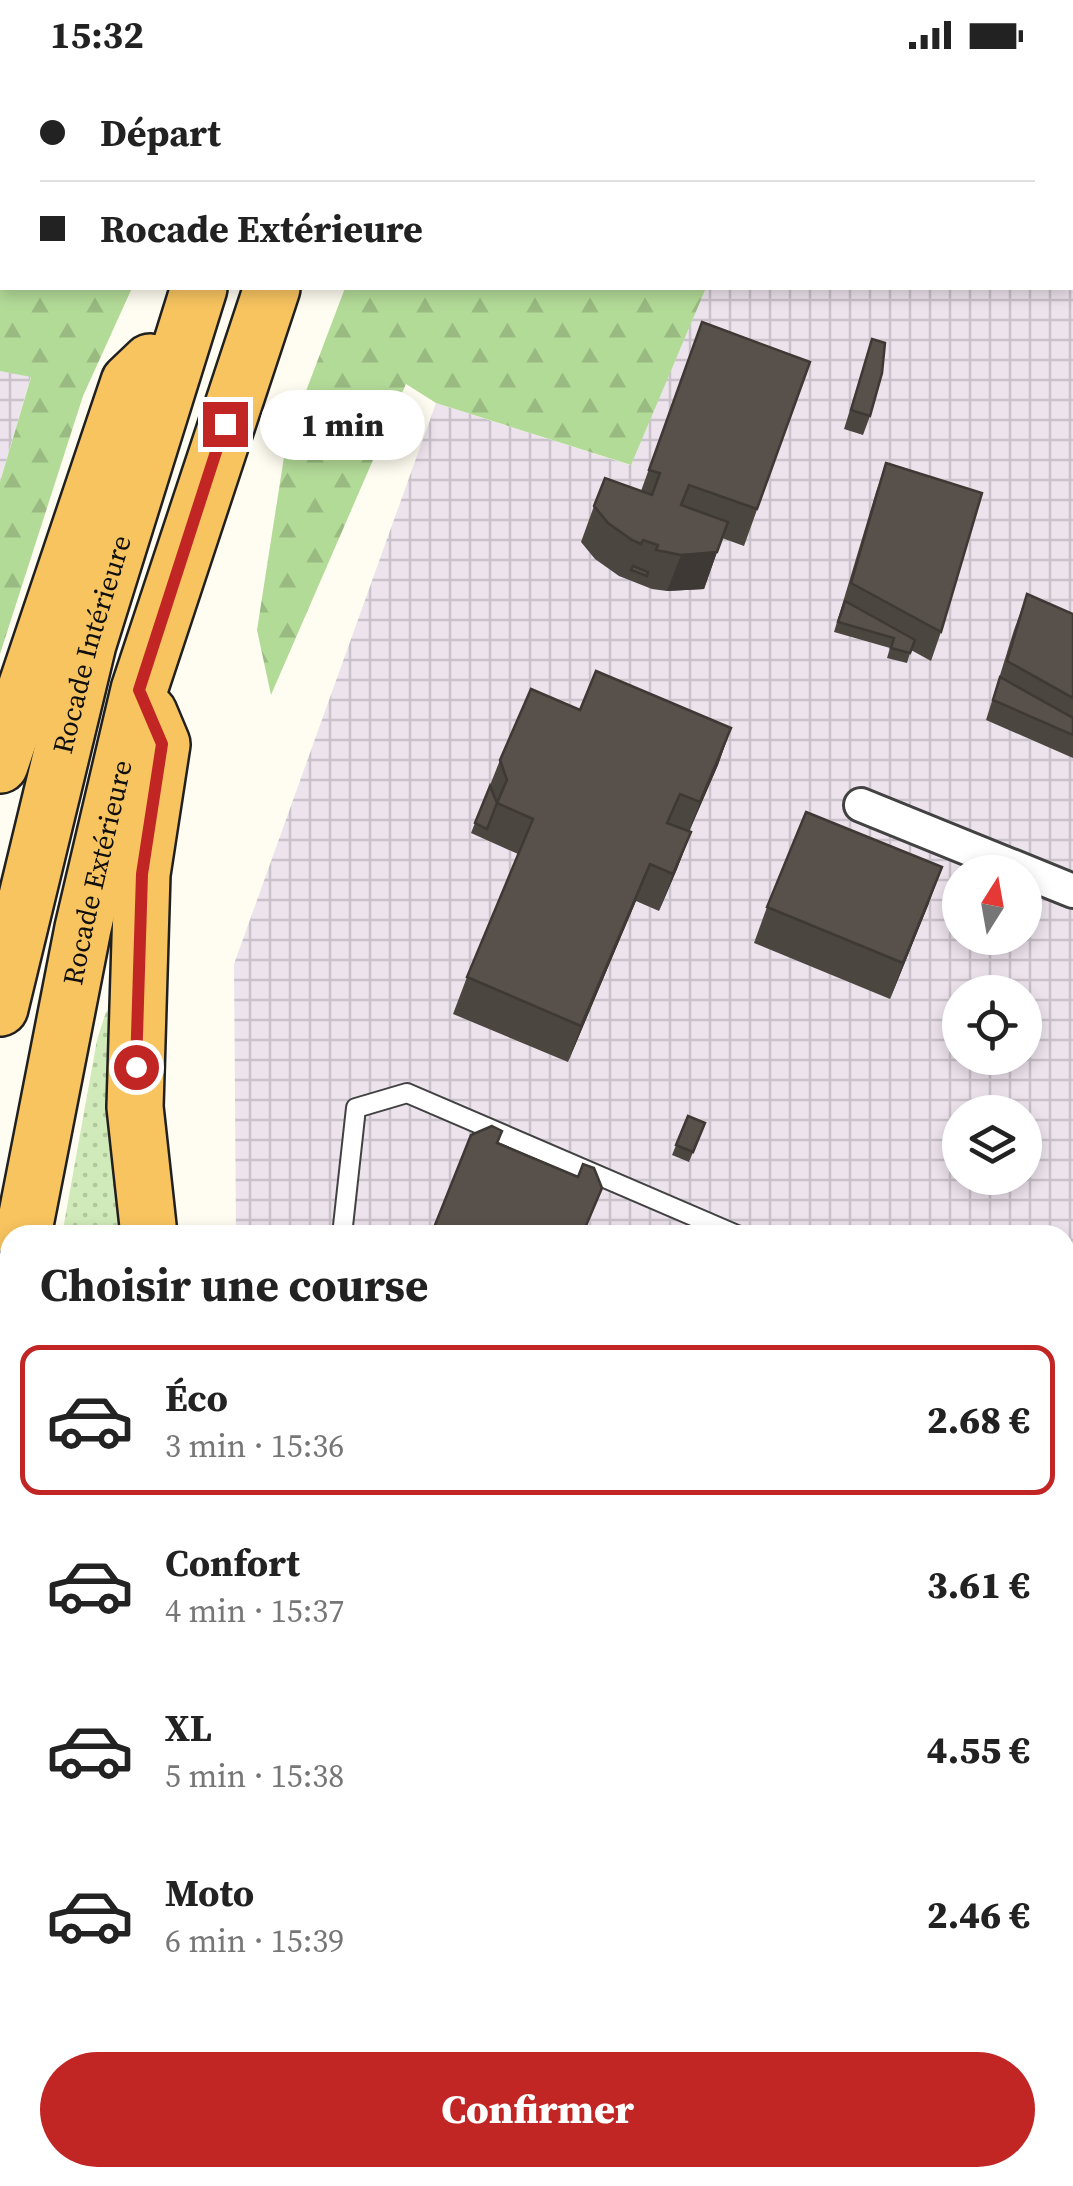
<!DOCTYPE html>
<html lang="fr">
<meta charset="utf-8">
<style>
body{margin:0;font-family:"Source Serif 4",serif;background:#f6f6f6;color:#222;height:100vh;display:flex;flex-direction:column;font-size:38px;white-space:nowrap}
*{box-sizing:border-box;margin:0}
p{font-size:32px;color:#767676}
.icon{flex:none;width:55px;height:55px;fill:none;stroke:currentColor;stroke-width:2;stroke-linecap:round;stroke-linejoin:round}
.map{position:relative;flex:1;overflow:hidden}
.side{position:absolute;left:0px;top:1155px;width:1075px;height:962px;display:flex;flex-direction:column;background:#fff;border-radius:30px 30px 0 0;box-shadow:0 5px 15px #0003}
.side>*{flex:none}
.hud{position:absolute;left:0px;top:0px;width:1075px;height:220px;box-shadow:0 5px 15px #0003;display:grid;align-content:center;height:220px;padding:0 40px;background:#fff}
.needle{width:65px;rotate:11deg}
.buttons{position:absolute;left:942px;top:785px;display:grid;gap:20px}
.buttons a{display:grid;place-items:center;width:100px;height:100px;border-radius:50%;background:#fff;box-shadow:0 5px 15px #0003;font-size:50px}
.end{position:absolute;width:45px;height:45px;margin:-22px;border:12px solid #c12624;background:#fff;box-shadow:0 0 0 5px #fff}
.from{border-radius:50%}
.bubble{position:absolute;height:70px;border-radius:35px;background:#fff;box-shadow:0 5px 15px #0003;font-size:32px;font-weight:800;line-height:70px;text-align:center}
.hud b{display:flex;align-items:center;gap:35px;height:95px;font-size:38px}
.hud b+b{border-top:2px solid #e0e0e0}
.hud i{width:25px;height:25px;background:#222}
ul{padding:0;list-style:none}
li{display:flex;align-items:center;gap:30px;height:150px;margin:0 20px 15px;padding:0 20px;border:5px solid transparent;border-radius:20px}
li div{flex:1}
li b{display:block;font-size:38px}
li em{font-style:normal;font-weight:800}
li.on{border-color:#c12624}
li>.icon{width:90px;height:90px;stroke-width:1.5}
h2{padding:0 40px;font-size:45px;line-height:120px}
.action{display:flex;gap:20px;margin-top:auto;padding:20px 40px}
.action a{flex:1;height:115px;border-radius:60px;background:#c12624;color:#fff;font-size:40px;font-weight:800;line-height:115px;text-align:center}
.status{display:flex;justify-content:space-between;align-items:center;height:70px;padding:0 50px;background:#fff;direction:ltr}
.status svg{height:28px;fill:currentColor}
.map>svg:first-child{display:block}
.industrial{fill:url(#industrial-grid);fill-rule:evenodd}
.grass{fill:url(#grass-dots)}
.forest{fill:url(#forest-firs)}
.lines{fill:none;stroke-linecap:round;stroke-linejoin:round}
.service-casing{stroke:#424242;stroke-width:22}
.minor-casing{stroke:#424242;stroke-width:38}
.tertiary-casing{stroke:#424242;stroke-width:48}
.trunk-casing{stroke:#202020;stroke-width:60}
.service{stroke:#fff;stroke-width:18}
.minor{stroke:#fff;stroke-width:32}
.tertiary{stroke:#fff;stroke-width:42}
.trunk{stroke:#f8c45f;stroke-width:55}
.wall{fill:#4c4640}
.shaded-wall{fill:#3e3934}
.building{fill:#58514b;stroke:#3e3934;stroke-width:2.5}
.route{stroke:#c12624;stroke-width:12}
.labels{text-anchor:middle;stroke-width:10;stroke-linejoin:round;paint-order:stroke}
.street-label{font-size:28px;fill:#0f0f0f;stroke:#fff}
</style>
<div class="status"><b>15:32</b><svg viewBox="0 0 49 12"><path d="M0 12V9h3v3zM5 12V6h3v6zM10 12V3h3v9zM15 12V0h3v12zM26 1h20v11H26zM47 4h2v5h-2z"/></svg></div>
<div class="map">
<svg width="1073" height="2116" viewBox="0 0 1073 2116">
<defs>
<pattern id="industrial-grid" width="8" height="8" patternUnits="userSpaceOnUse" patternTransform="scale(2.5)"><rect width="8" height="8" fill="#ede3ed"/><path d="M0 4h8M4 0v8" fill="none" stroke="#cac2ca"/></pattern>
<pattern id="grass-dots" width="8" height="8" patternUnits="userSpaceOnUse" patternTransform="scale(2.5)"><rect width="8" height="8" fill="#d0eab9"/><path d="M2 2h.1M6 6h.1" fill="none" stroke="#b1c89e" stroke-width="1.8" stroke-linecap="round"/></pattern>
<pattern id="forest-firs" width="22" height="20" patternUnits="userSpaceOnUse" patternTransform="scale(2.5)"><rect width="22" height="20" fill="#b3db98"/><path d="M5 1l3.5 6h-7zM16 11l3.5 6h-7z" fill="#99bb82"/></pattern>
</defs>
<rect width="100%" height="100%" fill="#fffdf1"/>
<g class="industrial">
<path d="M1073 58V2116H202L203 2108H1065V1165H236L234 894 436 333 630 395 706 218H1072ZM960 802H1025V868H960ZM960 922H1025V988H960ZM960 1042H1025V1108H960Z"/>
<polygon points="0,301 31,306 0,412"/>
</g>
<g class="grass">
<polygon points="114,936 132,1165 62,1165 97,970 106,942"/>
<polygon points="10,1528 10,1706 0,1706 0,1624"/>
<polygon points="0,1798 10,1798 10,2108 103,2108 101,2116 0,2116"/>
</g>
<g class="forest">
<polygon points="0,0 227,0 2,2 2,218 132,218 83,326 0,584 0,412 31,307 0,301"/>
<polygon points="345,218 706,218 631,395 436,333 406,314 271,625 257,560 286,374"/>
</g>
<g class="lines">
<g class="service-casing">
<g id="service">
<polyline points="342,1165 356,1038 407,1023 737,1165"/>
<polyline points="1065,1704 1073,1702"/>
<polyline points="1065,1953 1073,1953"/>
<polyline points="1065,2104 1073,2087"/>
<polyline points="879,2108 895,2116"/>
<polyline points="391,2116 396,2108"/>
<polyline points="963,2116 968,2108"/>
</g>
</g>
<g class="minor-casing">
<g id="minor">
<polyline points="861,735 1073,821"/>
<polyline points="1065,1254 1073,1235"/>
<polyline points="646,2116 651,2108"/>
</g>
</g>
<g class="tertiary-casing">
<g id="tertiary">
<polyline points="0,1732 10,1732"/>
<polyline points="1065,1734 1073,1734"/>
<polyline points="0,1773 10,1772"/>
</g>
</g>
<g class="trunk-casing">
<g id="trunk">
<polyline points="276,2 277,0"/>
<polyline points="352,2 353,0"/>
<polyline points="0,695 129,312 150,292"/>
<path id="s1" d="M0 938 88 574 199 218"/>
<path id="s2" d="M23 1165 83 858 139 620 272 218"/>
<polyline points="149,1165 135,1037 142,804 162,674 149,643"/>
<polyline points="0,1312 10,1248"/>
<polyline points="121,2116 123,2108"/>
</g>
</g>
<use href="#service" class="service"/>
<use href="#minor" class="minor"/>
<use href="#tertiary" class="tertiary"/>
<use href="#trunk" class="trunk"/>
</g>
<g class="wall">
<polygon points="1015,0 1043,0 1042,2 1022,2"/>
<polygon points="702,252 810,292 744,476 722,468 704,519 667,521 652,519 619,506 595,489 581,472 594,436 641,421"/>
<polygon points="872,269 870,346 863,365 844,359"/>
<polygon points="886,393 941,562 931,591 911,580 907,593 887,588 890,578 834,562 876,422"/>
<polygon points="1027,524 1073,544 1073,688 986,650 1014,560"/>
<polygon points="580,640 731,658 718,695 689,762 691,762 677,799 659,841 636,831 568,992 453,944 467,907 518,784 471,763 500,690"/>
<polygon points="929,833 890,929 754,873 767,837"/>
<polygon points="688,1046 705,1053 689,1092 672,1085"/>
<polygon points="1065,1453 1073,1456 1073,1574 1065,1593"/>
<polygon points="254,2108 337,2108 336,2109 339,2113 338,2116 252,2116"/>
<polygon points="461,2108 523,2108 517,2116 459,2116"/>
</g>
<g class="shaded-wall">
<polygon points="717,482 704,519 667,521 681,485"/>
<polygon points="731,658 718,695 686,768 700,732"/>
<polygon points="691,762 677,799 659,841 673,804"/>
<polygon points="650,794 636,831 568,992 581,956"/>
<polygon points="942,797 929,833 890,929 903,893"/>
<rect x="1065" y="1898" width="8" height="36"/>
<polygon points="517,2108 523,2108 517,2116 511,2116"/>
<polygon points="781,2108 792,2108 787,2116 775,2116"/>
</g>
<g class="building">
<polygon points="702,252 810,292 757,439 689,415 681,435 728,452 717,482 681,485 656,480 658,475 643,470 641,474 632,470 608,453 594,436 605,408 652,425 660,403 649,400"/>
<polygon points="872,269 885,273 882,303 870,346 851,340"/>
<polygon points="886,393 982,423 941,562 851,513"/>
<polygon points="633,496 648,502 647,506 631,500"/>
<polygon points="1027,524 1073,544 1073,628 1007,591"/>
<polygon points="845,531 915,570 910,583 891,578 894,568 838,552"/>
<polygon points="596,601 731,658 700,732 680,724 667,753 691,762 673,804 650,794 581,956 467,907 533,749 497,733 507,710 500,690 531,619 580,640"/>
<polygon points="1000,607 1073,648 1073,665 993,630"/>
<polygon points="490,716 497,733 487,759 475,753"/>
<polygon points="806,742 942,797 903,893 767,837"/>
<polygon points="688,1046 705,1053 693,1082 676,1075"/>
<polygon points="492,1056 502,1061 497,1073 578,1107 583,1094 594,1098 602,1118 582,1165 431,1165 471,1065"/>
<polygon points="1065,1453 1073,1456 1073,1568 1065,1565"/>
<rect x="1065" y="1810" width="8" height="88"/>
<polygon points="307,2108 334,2108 339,2113"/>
<polygon points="483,2108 517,2108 511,2116 495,2116"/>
<polygon points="690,2108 781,2108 775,2116 684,2116"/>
</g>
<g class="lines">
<polyline class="route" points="136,997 142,804 162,674 139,620 225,354"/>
</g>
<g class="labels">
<g class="street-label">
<text dy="10" stroke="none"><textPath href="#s1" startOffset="375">Rocade Intérieure</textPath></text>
<text dy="10" stroke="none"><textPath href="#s2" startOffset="370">Rocade Extérieure</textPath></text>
</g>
</g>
</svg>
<div class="buttons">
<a><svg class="needle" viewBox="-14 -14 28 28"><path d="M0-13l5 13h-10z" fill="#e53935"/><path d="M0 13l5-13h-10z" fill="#767676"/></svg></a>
<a><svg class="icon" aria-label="locate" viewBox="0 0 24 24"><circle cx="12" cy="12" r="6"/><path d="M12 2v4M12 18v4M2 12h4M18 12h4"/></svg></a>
<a><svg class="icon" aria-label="layers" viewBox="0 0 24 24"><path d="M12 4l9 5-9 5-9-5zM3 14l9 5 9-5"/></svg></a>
</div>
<i class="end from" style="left:136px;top:997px"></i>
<i class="end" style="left:225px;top:354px"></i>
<div class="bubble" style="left:260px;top:320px;width:165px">1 min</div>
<div class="hud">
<b><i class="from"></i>Départ</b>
<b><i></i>Rocade Extérieure</b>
</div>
<section class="side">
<h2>Choisir une course</h2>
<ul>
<li class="on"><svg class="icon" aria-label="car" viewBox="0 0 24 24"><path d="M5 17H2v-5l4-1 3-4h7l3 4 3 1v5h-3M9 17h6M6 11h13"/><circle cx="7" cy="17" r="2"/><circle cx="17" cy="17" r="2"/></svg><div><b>Éco</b><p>3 min · 15:36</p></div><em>2.68 €</em></li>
<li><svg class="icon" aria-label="car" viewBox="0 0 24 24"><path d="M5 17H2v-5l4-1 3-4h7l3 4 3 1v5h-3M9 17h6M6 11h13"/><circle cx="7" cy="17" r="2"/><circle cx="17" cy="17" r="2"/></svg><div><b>Confort</b><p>4 min · 15:37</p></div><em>3.61 €</em></li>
<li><svg class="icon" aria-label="car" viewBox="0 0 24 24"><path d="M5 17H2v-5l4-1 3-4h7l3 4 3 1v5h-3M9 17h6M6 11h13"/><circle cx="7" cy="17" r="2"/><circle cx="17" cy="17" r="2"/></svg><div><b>XL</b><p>5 min · 15:38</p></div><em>4.55 €</em></li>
<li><svg class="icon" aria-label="car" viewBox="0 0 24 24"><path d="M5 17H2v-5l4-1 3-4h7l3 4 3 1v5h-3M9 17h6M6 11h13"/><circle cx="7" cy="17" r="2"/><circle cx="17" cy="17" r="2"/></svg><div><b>Moto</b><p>6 min · 15:39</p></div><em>2.46 €</em></li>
</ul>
<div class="action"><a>Confirmer</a></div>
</section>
</div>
